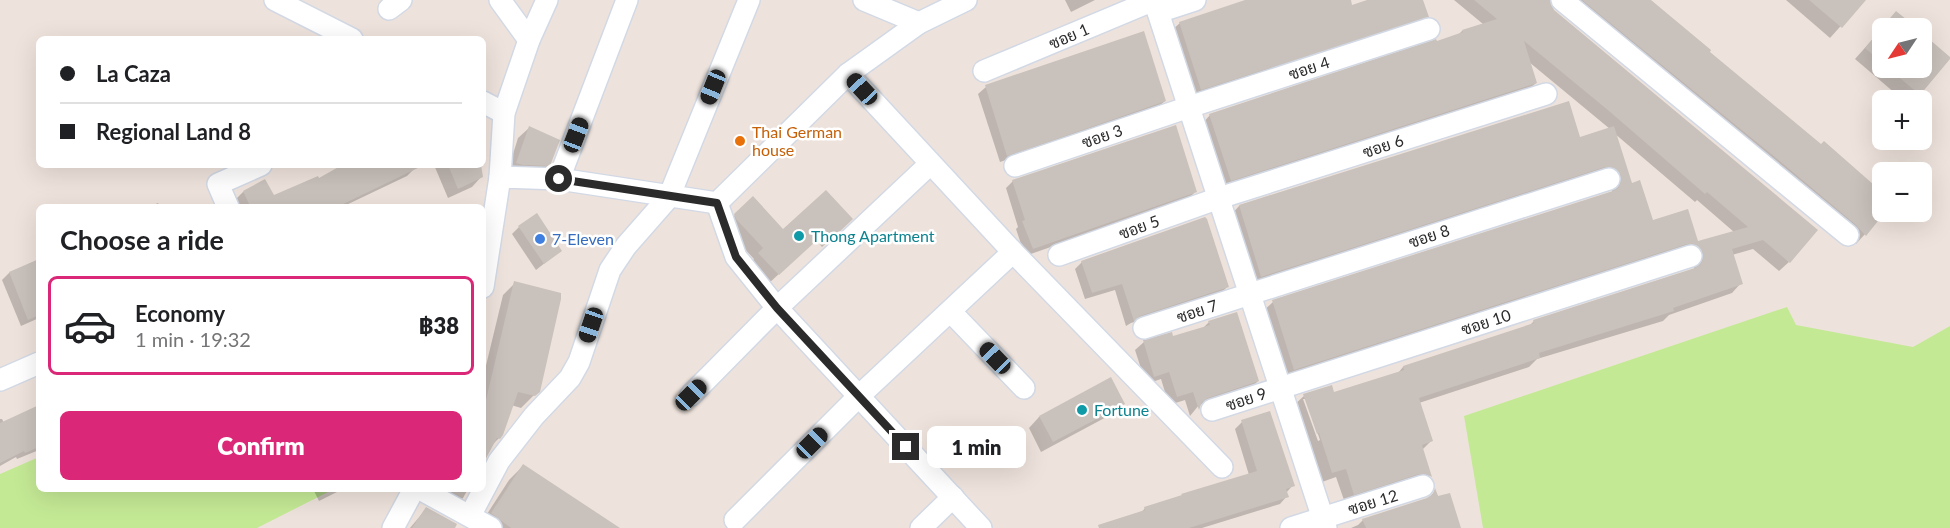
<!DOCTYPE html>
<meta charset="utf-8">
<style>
body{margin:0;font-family:Lato,Sarabun,sans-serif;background:#f2f2f2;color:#202124;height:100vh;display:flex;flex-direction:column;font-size:22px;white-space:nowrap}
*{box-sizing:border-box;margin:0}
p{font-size:20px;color:#757577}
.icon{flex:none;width:33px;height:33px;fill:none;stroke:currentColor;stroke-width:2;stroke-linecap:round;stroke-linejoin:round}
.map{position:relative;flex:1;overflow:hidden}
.panel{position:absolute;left:36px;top:204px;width:450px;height:288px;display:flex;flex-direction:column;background:#fff;border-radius:9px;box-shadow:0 6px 24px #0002}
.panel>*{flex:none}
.top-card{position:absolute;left:36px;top:36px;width:450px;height:132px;border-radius:9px;box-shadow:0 6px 24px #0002;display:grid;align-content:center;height:132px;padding:0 24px;background:#fff}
.needle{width:39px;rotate:235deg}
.fabs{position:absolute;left:1872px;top:18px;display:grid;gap:12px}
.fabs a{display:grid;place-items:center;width:60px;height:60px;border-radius:9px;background:#fff;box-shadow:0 6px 24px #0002;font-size:30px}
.end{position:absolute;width:27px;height:27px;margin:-14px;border:8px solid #2b2b2b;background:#fff;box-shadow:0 0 0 3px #fff}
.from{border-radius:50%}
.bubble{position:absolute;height:42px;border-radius:9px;background:#fff;box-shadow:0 6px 24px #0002;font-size:20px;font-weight:800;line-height:42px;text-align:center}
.car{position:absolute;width:18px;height:36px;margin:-18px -9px;border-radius:8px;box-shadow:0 0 4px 2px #0007;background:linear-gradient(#222 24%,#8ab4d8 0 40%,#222 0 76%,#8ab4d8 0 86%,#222 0)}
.top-card b{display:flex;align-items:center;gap:21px;height:57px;font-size:22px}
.top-card b+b{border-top:2px solid #e0e0e0}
.top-card i{width:15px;height:15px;background:#202124}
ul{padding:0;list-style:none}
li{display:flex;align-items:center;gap:18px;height:99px;margin:0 12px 9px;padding:0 12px;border:3px solid #e0e0e0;border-radius:9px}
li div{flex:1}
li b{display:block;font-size:22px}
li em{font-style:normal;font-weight:800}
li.active{border-color:#db2777}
li>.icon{width:54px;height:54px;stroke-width:1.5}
h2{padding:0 24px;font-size:27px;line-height:72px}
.cta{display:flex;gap:12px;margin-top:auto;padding:12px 24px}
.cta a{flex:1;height:69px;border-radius:9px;background:#db2777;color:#fff;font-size:24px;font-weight:800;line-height:69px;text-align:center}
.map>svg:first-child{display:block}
.green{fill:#c4e995}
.shadow{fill:#0003;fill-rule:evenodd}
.building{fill:#c9c1bb}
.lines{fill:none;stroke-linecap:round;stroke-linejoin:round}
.minor-casing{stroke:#d2d9e5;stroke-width:24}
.minor{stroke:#fff;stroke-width:21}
.route{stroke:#2b2b2b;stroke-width:8}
.food-dot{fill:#e8710a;stroke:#fff;stroke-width:2}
.culture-dot{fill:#0f9aa8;stroke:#fff;stroke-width:2}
.shop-dot{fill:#3f7fe0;stroke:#fff;stroke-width:2}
.labels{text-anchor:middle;stroke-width:5;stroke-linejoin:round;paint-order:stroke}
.street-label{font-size:16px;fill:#2b2b2b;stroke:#fff}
.food-label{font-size:16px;fill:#c56008;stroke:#fff;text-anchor:start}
.culture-label{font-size:16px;fill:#0d838f;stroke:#fff;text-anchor:start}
.shop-label{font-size:16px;fill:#366cbe;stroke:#fff;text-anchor:start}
</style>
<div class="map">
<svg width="1950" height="528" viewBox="0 0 1950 528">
<rect width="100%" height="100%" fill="#eee3dc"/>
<g class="green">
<polygon points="1787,307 1796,325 1913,347 1950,326 1950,528 1483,528 1464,416"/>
<polygon points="39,457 39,489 329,489 330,491 257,528 0,528 0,474"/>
</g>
<g class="shadow">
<polygon points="1065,0 1095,0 1071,12"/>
<polygon points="1251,0 1349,0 1352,7 1375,0 1422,0 1427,16 1420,23 1193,96 1172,30 1180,23"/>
<path d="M1454 0H1548L1549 6 1789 262 1779 271 1753 249 1732 255 1741 283 1732 293 1669 315 1663 321 1537 359 1529 367 1419 403 1431 441 1422 450 1430 477 1421 486 1345 503 1336 477 1322 482 1310 441 1307 442 1294 405 1304 396 1333 394 1398 373 1403 367 1529 326 1534 321 1694 270V261L1285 379 1263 311 1273 302 1612 193V184L1252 285 1230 216 1239 206 1568 103 1579 139 1610 129 1529 62 1536 83 1526 92 1221 189 1201 125 1210 115 1458 35 1462 31 1483 24ZM1614 133 1695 202 1697 200 1734 232 1697 243 1652 222 1631 185ZM1303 399H1306L1320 440 1318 441Z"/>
<polygon points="1561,0 1647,0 1821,146 1824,143 1882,194 1882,212 1885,212 1856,244 1847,234"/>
<polygon points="1786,0 1864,0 1830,38"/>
<polygon points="1896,13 1914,28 1882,28 1882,68 1922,68 1922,35 1949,58 1912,100 1903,100 1855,59"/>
<polygon points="986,87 1165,101 1157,108 1000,162 978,94"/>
<polygon points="529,128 549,165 538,176 507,173 518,138"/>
<polygon points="347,165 412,165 414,169 407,176 342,207 240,207 236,199 243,192 273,197 318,180"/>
<polygon points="434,165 479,165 481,177 472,187 448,198"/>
<polygon points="1013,181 1195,192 1188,199 1025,256 1016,229 1018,227 1006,188"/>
<polygon points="158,203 160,207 149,207"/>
<polygon points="735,215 783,231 851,219 822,247 816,240 768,284 749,264 754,259 726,229 725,225"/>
<polygon points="519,227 560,251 536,270 512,234"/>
<polygon points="39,260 39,318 21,326 2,280 9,273"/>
<polygon points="1082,262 1227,287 1220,294 1131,323 1126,326 1115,290 1085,299 1075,269"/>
<polygon points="515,283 538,391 521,408 511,405 499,438 491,446 483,461 483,378 503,295"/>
<polygon points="1209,322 1258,381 1250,389 1199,405 1190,416 1185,400 1169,405 1161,379 1146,384 1135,350 1144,342 1172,338 1203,328"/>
<polygon points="1110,379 1123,404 1112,414 1041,452 1029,428 1039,417"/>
<polygon points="39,413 39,450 17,459 16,457 0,466 0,419 2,419 4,423"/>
<polygon points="1242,422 1293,485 1286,493 1287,496 1280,504 1202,528 1106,528 1141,513 1145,508 1249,475 1235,429"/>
<polygon points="523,466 617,528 478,528 509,480"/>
<polygon points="313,489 343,489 319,501"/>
<polygon points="435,489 468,489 463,498 451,510"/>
<polygon points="1435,491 1457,528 1351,528 1358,525 1363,520 1429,498"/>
<polygon points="426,509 453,528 410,528"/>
</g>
<g class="building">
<polygon points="1245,0 1351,0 1352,5 1367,0 1423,0 1429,17 1201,90 1179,22"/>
<polygon points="1474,0 1550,0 1554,10 1818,230 1790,263 1763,240 1732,249 1743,284 1673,308 1674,311 1539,353 1540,358 1419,398 1433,441 1422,445 1432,477 1426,474 1419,474 1354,495 1346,469 1332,473 1319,433 1317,434 1303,394 1332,385 1334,392 1404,370 1403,366 1534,323 1533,320 1695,268 1700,265 1703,259 1703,252 1694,244 1687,244 1294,370 1272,300 1613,191 1618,188 1621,182 1621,175 1612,167 1605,167 1261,277 1239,205 1569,101 1580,137 1614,126 1632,183 1640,180 1653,220 1688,209 1698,241 1748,227 1707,192 1705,194 1609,111 1524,41 1537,83 1231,181 1209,114 1436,39 1437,41 1463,32 1462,30 1497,19"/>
<polygon points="1582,0 1651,0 1711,50 1710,52 1821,144 1824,141 1882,192 1882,216 1866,236 1856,225 1782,163"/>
<polygon points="1809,0 1866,0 1842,28"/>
<polygon points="1896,11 1917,28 1882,28 1882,63 1865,48"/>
<polygon points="1144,31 1166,101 1007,156 985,85"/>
<polygon points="1922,33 1950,57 1950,59 1920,95 1888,68 1922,68"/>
<polygon points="1176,125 1197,192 1033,249 1022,221 1025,220 1012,180"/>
<polygon points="529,126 560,140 550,166 523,165 516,163"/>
<polygon points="342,165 424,165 337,207 248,207 250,206 243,191 265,179 274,195 318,176 319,178"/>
<polygon points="448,165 481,165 483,177 458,189"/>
<polygon points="826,190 853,219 833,238 827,231 779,275 758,253 763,248 736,219 734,214 753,196 783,229"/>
<polygon points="537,213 562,251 544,264 518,226"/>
<polygon points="1205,217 1207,219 1229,287 1140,316 1134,321 1122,284 1092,293 1081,261"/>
<polygon points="39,259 39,315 28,320 9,272"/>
<polygon points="514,281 561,293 561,299 540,392 535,396 518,392 503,435 500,439 497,438 483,464 483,398 486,400"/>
<polygon points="1237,312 1259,381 1208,398 1202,402 1199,410 1193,392 1177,397 1169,372 1154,377 1143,340 1172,332 1173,336 1210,325 1208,321"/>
<polygon points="1111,377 1125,404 1053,442 1039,416"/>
<polygon points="39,405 39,447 25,453 24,451 0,463 0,423"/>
<polygon points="1270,411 1295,486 1286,489 1289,497 1189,528 1099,528 1098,525 1145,510 1144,507 1182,495 1181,494 1257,471 1241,420"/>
<polygon points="523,464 620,528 511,528 491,513"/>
<polygon points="1435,488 1438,496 1450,493 1461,528 1366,528 1362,519 1427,498 1433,494"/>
<polygon points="426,507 457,524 455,528 412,528"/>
</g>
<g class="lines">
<g class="minor-casing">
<g id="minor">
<polyline points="275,0 352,39"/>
<polyline points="500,0 529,40"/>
<polyline points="864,0 919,23"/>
<polyline points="1154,0 1326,528"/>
<polyline points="1562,0 1848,235"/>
<polyline points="389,9 401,0"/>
<polyline points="1158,12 1195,0"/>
<polyline points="984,71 1154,0"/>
<polyline points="848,74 1013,252 1222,467"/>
<polyline points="483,102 504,113"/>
<polyline points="1015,166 1189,107 1429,29"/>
<polyline points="500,177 504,113 529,40 547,0"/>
<polyline points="559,179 627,0"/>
<polyline points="717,203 736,257 777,308 981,528"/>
<polyline points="228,207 218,184 261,165"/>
<polyline points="1059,255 1219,198 1546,94"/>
<polyline points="483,287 500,177 559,179 717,203 848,74 919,23 966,0"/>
<polyline points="951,312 1024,388"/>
<polyline points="1144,328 1609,179"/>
<polyline points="0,380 39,363"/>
<polyline points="691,395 777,308 930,164"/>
<polyline points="1212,410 1691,256"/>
<polyline points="420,489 491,528"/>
<polyline points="470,516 499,461 534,416 570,378 579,362 610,270 626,246 669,197 749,0"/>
<polyline points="735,520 859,396 1013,252"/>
<polyline points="393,528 414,489"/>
<polyline points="921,528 953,497"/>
<polyline points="1291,528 1423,486"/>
</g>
</g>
<use href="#minor" class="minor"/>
</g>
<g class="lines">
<polyline class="route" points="559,179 717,203 736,257 777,308 906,447"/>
</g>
<circle class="food-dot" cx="740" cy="141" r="6"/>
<g class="culture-dot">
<circle cx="799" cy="236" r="6"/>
<circle cx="1082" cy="410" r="6"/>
</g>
<circle class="shop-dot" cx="540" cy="239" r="6"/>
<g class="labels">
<g class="street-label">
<text transform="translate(1069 36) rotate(-23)" y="6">ซอย 1</text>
<text transform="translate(1309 68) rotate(-18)" y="6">ซอย 4</text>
<text transform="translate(1102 136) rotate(-19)" y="6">ซอย 3</text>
<text transform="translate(1383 146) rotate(-18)" y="6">ซอย 6</text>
<text transform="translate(1139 227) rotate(-20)" y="6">ซอย 5</text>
<text transform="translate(1429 236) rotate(-18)" y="6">ซอย 8</text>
<text transform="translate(1197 311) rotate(-18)" y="6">ซอย 7</text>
<text transform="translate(1486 322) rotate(-18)" y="6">ซอย 10</text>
<text transform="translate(1246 399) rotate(-18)" y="6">ซอย 9</text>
<text transform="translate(1373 502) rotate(-17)" y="6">ซอย 12</text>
</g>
<g class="food-label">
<text x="752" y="138">Thai German<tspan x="752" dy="18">house</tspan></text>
</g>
<g class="culture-label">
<text x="811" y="242">Thong Apartment</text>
<text x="1094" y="416">Fortune</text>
</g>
<g class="shop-label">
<text x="552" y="245">7-Eleven</text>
</g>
</g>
</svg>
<div class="fabs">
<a><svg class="needle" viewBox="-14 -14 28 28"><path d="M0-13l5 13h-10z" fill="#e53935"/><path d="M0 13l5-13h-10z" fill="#757577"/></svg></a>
<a>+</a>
<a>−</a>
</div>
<i class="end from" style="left:559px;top:179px"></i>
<i class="end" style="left:906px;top:447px"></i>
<div class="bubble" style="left:927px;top:426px;width:99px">1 min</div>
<i class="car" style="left:713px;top:87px;rotate:202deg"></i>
<i class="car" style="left:862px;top:89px;rotate:317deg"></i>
<i class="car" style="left:576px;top:135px;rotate:21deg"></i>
<i class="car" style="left:591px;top:325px;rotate:199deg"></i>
<i class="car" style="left:995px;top:358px;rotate:316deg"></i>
<i class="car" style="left:691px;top:395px;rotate:45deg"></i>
<i class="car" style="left:812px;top:443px;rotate:45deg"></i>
<div class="top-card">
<b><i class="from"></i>La Caza</b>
<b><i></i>Regional Land 8</b>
</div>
<section class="panel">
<h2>Choose a ride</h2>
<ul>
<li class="active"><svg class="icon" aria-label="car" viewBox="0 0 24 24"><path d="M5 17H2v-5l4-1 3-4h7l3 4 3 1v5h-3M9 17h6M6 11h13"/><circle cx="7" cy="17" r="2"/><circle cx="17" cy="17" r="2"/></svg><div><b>Economy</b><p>1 min · 19:32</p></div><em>฿38</em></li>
</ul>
<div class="cta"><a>Confirm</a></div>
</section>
</div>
